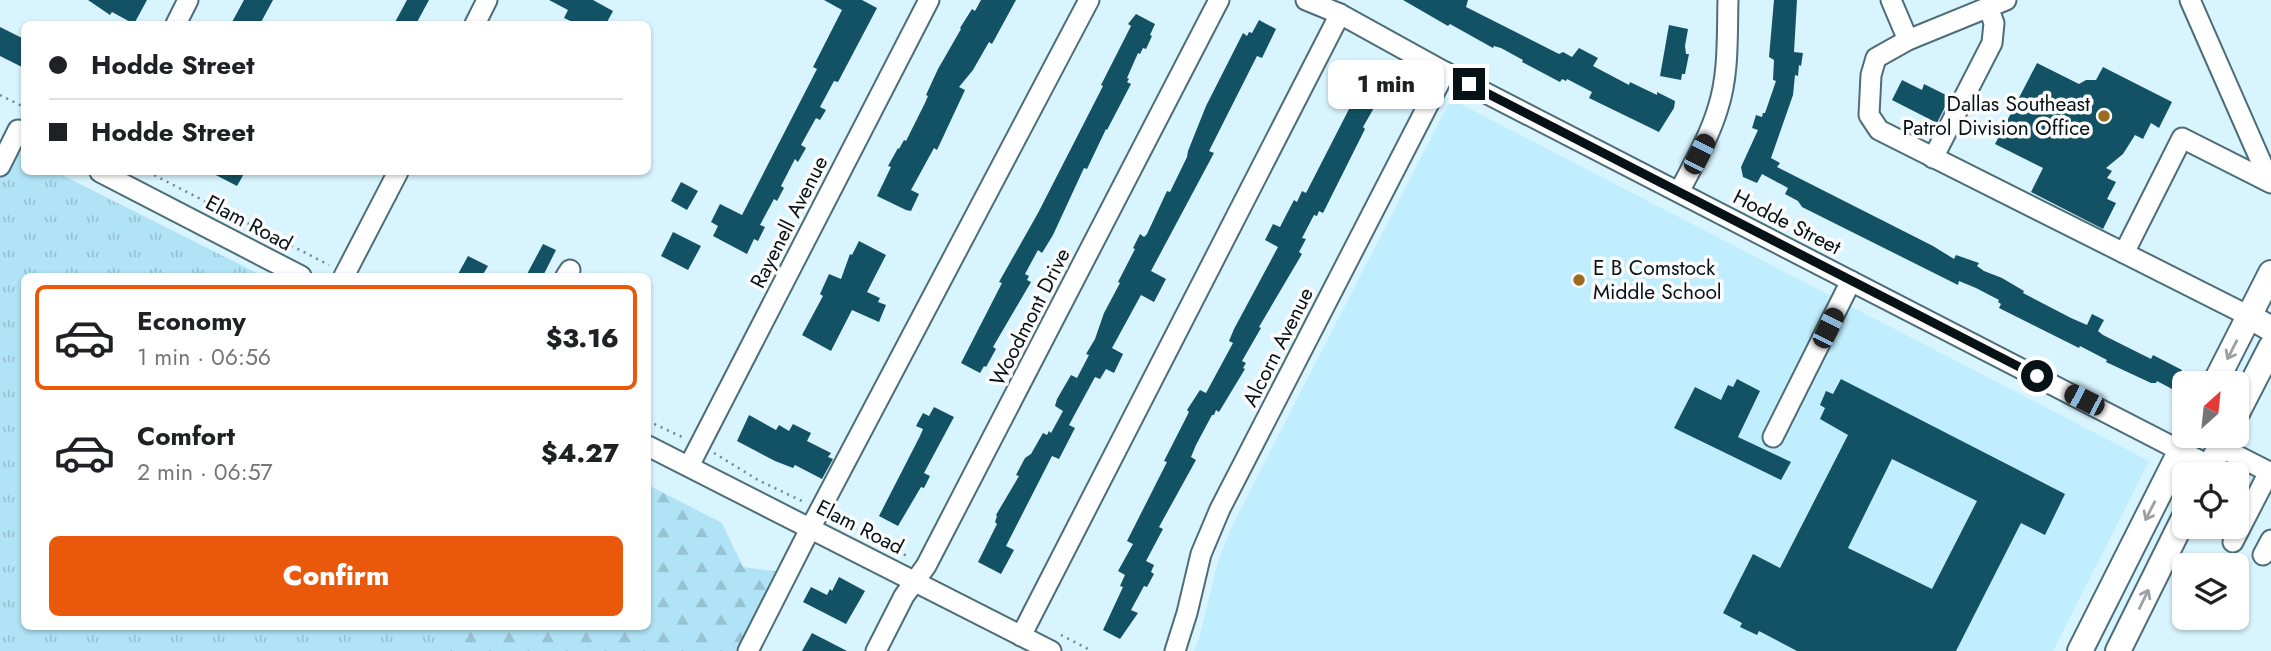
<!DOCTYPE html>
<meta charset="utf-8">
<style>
body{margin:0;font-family:Jost,sans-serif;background:#f2f2f2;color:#202124;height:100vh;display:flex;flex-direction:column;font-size:26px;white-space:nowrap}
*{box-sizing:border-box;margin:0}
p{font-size:23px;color:#757577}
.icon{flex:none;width:38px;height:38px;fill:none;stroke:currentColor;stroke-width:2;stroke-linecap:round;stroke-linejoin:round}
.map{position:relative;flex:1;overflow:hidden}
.details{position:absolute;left:21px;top:273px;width:630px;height:357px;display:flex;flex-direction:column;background:#fff;border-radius:10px;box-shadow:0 2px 5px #0004}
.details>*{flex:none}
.top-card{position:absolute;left:21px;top:21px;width:630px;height:154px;border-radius:10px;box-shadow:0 2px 5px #0004;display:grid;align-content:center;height:154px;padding:0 28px;background:#fff}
.needle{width:46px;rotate:27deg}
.buttons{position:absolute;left:2172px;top:371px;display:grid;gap:14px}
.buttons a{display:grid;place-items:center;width:77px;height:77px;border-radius:10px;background:#fff;box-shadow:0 2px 5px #0004;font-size:35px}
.end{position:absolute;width:32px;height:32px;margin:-16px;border:9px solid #061216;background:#fff;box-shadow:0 0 0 4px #fff}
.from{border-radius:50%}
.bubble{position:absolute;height:49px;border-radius:10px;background:#fff;box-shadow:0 2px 5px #0004;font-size:23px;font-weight:800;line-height:49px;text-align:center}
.car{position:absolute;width:21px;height:42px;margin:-21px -10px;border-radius:9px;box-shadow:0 0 5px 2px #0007;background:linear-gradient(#222 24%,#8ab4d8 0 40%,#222 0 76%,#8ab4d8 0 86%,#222 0)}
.top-card b{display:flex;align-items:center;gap:24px;height:66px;font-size:26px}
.top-card b+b{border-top:2px solid #e0e0e0}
.top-card i{width:18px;height:18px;background:#202124}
ul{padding:12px 0 0;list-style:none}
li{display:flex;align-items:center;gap:21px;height:105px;margin:0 14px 10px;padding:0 14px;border:4px solid transparent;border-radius:10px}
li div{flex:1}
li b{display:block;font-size:26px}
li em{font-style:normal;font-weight:800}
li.selected{border-color:#ea580c}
li>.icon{width:63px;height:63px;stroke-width:1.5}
.primary-button{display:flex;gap:14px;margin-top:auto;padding:14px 28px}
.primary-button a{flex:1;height:80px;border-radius:10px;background:#ea580c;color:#fff;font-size:28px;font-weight:800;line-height:80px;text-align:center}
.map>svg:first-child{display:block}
.built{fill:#c1eefe}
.forest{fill:url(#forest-firs)}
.park{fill:url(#park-tufts)}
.building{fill:#135264;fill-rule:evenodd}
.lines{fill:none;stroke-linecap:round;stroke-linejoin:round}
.minor-casing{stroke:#4d6d78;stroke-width:23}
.major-casing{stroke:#4d6d78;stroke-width:28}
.path{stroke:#71858c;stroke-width:2.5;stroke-dasharray:2 5;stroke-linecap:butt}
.minor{stroke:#fff;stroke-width:19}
.major{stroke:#fff;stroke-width:24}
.oneway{stroke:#9ba0a2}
.route{stroke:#061216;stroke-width:9}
.poi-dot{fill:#9d6b20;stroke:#fbfbfb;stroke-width:2.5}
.labels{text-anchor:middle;stroke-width:7;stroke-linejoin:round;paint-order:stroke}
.poi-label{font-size:21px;fill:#061216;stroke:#fbfbfb;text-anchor:end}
.street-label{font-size:21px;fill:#061216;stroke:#fbfbfb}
</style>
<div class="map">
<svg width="2271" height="651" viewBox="0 0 2271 651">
<defs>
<pattern id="forest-firs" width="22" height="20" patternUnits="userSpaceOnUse" patternTransform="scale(1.75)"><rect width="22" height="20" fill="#b0e3f6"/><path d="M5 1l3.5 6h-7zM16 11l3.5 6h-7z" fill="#96c2d2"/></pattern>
<pattern id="park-tufts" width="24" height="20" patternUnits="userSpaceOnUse" patternTransform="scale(1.75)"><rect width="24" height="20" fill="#b0e3f6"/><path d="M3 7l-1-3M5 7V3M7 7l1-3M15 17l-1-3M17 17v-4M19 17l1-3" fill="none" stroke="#96c2d2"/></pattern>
</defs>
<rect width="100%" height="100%" fill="#d8f4fe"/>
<polygon class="built" points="1451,99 2149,461 2053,651 1194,651 1199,639 1218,561 1233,524"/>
<polygon class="forest" points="24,276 24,626 648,626 648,485 722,523 743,567 796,574 749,651 0,651"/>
<polygon class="park" points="0,143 24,156 24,172 56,172 263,276 24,276 24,626 459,627 446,651 0,651"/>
<g class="building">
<polygon points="88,0 147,0 134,24 112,12 110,15"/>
<polygon points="244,0 273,0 260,24 231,24"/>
<polygon points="407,0 429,0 416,24 394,24"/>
<polygon points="549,0 593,0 613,11 606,24 577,24 564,18 568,10"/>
<polygon points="824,0 862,0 877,8 838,82 834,81 820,107 826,110 820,120 816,118 801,145 806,148 798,162 795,159 781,186 784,188 777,201 774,199 760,225 765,227 758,241 754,239 747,254 713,236 718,226 711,222 720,204 742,215 817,69 813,67 842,10"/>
<polygon points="981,0 1016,0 992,44 989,42 973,70 959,87 965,90 937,150 934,148 911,190 919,194 911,211 906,210 877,196 891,167 888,166 898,148 899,149 904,140 906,141 925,103 928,96 926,95 938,69 961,29 960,28 972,9 975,11"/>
<polygon points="1403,0 1468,0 1466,7 1559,54 1563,52 1572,57 1579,48 1598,58 1593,66 1629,85 1630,82 1657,95 1657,92 1675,101 1674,108 1659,132 1589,98 1592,92 1567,79 1566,81 1562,79 1560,82 1522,62 1523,60 1501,48 1494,46 1493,48 1450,24 1448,26"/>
<polygon points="1774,0 1797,0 1794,52 1803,53 1801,66 1799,65 1798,76 1795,75 1793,95 1771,158 1780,163 1777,167 1933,246 1954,259 1956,255 1979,263 1977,266 1984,271 2002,278 2024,291 2023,293 2071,318 2087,325 2092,314 2104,320 2098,331 2103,335 2151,359 2153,355 2182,370 2172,389 2157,381 2156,383 2151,383 2106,362 2107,360 2080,346 2079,348 1999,308 2001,304 1998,302 1999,300 1976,288 1959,281 1958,285 1802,207 1798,201 1785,194 1788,188 1762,174 1757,183 1743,177 1741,167 1758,130 1752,128 1756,115 1762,117 1763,113 1765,113 1776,81 1773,80 1774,60 1769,57"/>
<polygon points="1136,14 1155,24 1150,35 1152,36 1146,49 1143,48 1140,54 1138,53 1127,78 1129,79 1127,82 1131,84 1107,130 1106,129 1087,169 1084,168 1053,235 1042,253 1038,250 1025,274 1029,276 1027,280 1031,282 993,347 996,349 986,367 984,366 980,373 961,363 1002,283 999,282 1038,213 1103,86 1101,85 1131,26 1128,24"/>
<polygon points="1259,20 1276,29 1262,58 1257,56 1209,151 1214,153 1151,271 1166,279 1154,302 1141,295 1112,348 1123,354 1114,373 1106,369 1100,379 1095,377 1069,425 1075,428 1059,459 1052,456 1006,546 1014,550 1001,574 978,562 997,524 995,522 997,516 996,515 1019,476 1016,475 1025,458 1031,454 1043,433 1047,435 1049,431 1051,433 1063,411 1055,406 1057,399 1071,375 1077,378 1089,355 1086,354 1095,339 1104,313 1120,283 1118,282 1135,249 1133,248 1140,234 1144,237 1147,234 1167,191 1170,192 1187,157 1188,151 1206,106 1243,33 1247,36 1249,32 1252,33"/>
<polygon points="1669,25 1688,29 1685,46 1686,54 1689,54 1685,74 1682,74 1681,80 1660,76"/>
<polygon points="0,27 24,39 24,68 0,56"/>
<polygon points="2037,63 2079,84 2086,80 2096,80 2103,67 2172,102 2159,128 2151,123 2143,139 2135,135 2123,154 2106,168 2112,171 2107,178 2116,182 2107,199 2116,203 2103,229 2031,192 2043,168 1995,144"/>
<polygon points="1369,70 1388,80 1386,87 1363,127 1365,129 1323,213 1319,211 1317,216 1314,215 1302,238 1306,239 1299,252 1302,254 1259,327 1261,328 1242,361 1246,363 1243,368 1245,369 1219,412 1216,410 1214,415 1212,415 1196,445 1191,457 1196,460 1159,527 1163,529 1146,561 1154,565 1151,572 1154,574 1147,587 1144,586 1131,610 1138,613 1120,639 1103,630 1123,587 1120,586 1125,575 1118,571 1133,544 1127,541 1167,462 1164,461 1189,412 1187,410 1200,390 1206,393 1233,343 1229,341 1234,329 1278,247 1265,240 1273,224 1280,227 1294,200 1297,202 1302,191 1306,193"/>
<polygon points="1902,80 1922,90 1924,84 1950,97 1937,123 1892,100"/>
<polygon points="210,172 245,172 237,186"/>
<polygon points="681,182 698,191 687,210 671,201"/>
<polygon points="673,232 701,246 688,270 661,256"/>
<polygon points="859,241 886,255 867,292 880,298 878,302 886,305 879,322 852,310 831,351 802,335 823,296 820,294 829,274 841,279 850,254 852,255"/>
<polygon points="543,244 556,250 543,276 526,276"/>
<polygon points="468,256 488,266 482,276 457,276"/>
<polygon points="1737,379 1760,391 1738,437 1791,462 1781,480 1674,428 1695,387 1721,400 1728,385 1733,387"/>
<path d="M1841 379 2065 494 2045 535 2021 523 1956 651H1797L1759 631 1757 635 1740 627 1742 623 1723 613 1753 554 1780 568 1848 435 1820 419 1825 408 1820 405 1826 391 1833 394ZM1892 459 1977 501 1932 589 1848 548Z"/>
<polygon points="934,407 954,417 924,473 930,476 924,488 921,487 898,526 879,516 920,436 923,429 916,426 923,413 929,416"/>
<polygon points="749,415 776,430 779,425 789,431 793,424 811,433 807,441 831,453 828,457 833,459 822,479 795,465 793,468 775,461 737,441"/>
<polygon points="839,577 865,591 846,624 803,602 811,587 827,595 830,589 832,591"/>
<polygon points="812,633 847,651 802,651"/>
</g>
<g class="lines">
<g class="minor-casing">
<g id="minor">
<polyline points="1306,0 1340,14 1445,72 2210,466"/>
<polyline points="1891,0 1908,40"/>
<polyline points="2006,0 1908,40 1876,58 1871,75 1869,115 1879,130 2124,253"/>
<polyline points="2190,0 2270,182"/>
<polyline points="176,24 188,0"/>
<polyline points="475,24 487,0"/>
<polyline points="1933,158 1992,43 1994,23 1988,7"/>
<polyline points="0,166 18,130"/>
<polyline points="100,172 301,276"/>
<path d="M1679 192C1693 165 1709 138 1718 108 1729 74 1727 36 1728 0"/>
<polyline points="344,276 398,172"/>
<polyline points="566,276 570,270"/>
<polyline points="2249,316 2124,253 2182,138 2271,183"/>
<polyline points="1773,437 1851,281"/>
<polyline points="648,446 1051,651"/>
<polyline points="2220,447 2271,473"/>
<polyline points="689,466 929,0"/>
<polyline points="2233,542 2269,472"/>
<polyline points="2263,555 2271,540"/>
<polyline points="1021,636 1340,14"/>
<polyline points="748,651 811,527 1089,0"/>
<polyline points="876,651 904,596 926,566 1219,0"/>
<polyline points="1175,651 1187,613 1201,554 1220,509 1445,72"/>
</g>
</g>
<g class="major-casing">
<g id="major">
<polyline points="2249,316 2271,329"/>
<polyline points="2215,383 2271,273"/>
<polyline points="2236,415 2271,347"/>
<polyline points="2206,474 2226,436"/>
<polyline points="2080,651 2188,436"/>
<polyline points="2118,651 2184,518"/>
</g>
</g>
<g class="path">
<polyline points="0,95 24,107"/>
<polyline points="148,172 329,265"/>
<polyline points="648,421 682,437"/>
<polyline points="714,453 758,480 806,503"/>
<polyline points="836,518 907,556"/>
<polyline points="1061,635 1092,651"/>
</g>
<use href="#minor" class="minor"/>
<use href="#major" class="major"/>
</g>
<defs><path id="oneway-shaft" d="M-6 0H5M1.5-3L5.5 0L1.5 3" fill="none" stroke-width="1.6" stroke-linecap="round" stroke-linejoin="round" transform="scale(1.75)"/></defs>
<g class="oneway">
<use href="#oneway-shaft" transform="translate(2232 350) rotate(117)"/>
<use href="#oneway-shaft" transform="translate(2150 511) rotate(117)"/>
<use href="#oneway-shaft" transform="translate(2144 599) rotate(-64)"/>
</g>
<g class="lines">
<polyline class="route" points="1469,84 2037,376"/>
</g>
<g class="poi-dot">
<circle cx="2104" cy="116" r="7"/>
<circle cx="1579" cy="280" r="7"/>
</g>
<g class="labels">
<g class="poi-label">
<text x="2090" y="111">Dallas Southeast<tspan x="2090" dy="24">Patrol Division Office</tspan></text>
<text x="1593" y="275" text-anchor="start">E B Comstock<tspan x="1593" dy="24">Middle School</tspan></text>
</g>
<g class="street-label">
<text transform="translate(789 222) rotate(-63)" y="7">Rayenell Avenue</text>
<text transform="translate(1787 222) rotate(27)" y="7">Hodde Street</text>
<text transform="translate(249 223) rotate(28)" y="7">Elam Road</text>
<text transform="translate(1030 317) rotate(-63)" y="7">Woodmont Drive</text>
<text transform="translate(1278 347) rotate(-63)" y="7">Alcorn Avenue</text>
<text transform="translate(860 527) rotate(27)" y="7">Elam Road</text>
</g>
</g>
</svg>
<div class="buttons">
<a><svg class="needle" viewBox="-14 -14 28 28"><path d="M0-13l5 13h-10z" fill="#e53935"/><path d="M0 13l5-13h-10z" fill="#757577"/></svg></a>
<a><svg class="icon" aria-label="locate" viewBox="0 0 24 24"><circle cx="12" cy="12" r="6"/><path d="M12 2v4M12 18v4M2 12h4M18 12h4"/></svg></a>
<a><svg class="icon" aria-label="layers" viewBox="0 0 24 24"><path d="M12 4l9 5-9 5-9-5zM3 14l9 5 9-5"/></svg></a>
</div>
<i class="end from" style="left:2037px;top:376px"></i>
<i class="end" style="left:1469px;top:84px"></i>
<div class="bubble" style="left:1328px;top:60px;width:116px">1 min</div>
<i class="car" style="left:1699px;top:154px;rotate:27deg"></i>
<i class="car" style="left:1828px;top:328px;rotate:26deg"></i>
<i class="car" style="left:2084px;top:400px;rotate:297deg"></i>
<div class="top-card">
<b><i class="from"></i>Hodde Street</b>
<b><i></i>Hodde Street</b>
</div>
<section class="details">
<ul>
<li class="selected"><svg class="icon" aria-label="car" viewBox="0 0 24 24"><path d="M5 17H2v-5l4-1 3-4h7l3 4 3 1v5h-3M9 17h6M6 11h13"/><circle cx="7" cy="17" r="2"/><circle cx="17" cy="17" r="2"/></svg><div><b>Economy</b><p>1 min · 06:56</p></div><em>$3.16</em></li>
<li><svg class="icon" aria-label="car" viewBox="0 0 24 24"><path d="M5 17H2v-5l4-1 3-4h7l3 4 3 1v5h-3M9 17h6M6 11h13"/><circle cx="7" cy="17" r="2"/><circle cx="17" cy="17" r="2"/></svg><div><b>Comfort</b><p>2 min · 06:57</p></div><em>$4.27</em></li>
</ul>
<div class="primary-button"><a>Confirm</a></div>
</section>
</div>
